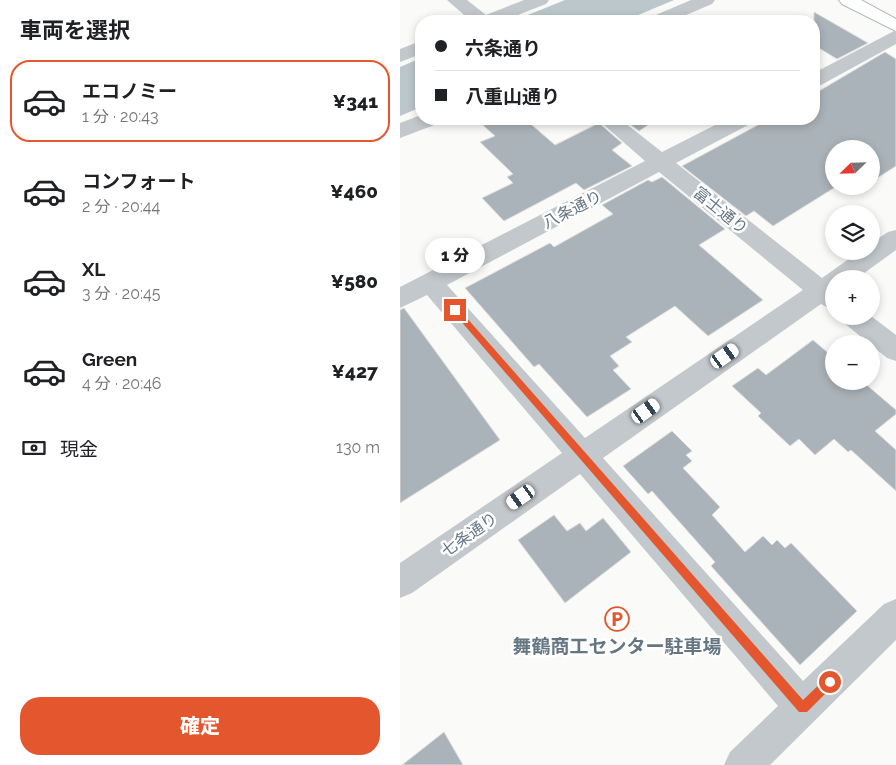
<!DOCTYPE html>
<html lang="ja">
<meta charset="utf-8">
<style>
body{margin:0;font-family:Raleway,"Noto Sans JP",sans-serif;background:#f6f6f6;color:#202124;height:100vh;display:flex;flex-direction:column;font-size:19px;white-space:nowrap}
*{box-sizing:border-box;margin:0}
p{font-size:16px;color:#757577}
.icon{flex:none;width:28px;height:28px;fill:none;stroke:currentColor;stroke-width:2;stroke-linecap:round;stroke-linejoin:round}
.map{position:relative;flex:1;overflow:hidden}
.details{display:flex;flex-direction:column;background:#fff;width:400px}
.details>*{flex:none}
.guide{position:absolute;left:15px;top:15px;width:405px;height:110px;border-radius:20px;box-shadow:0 2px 8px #0003;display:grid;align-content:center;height:110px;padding:0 20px;background:#fff}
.needle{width:32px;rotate:247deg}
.tools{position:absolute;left:425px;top:140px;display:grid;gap:10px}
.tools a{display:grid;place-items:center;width:55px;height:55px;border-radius:50%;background:#fff;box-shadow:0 2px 8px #0003;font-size:25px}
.end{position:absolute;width:22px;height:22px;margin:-11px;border:6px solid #e4572e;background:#fff;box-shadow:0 0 0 2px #fff}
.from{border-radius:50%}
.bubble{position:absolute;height:35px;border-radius:18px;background:#fff;box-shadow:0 2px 8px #0003;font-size:16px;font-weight:800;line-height:35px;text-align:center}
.car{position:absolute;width:15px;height:30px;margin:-15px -8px;border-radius:6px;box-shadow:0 0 4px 1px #0007;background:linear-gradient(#fff 24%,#345 0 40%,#fff 0 76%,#345 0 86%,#fff 0)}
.guide b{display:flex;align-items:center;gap:18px;height:48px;font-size:19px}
.guide b+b{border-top:1px solid #e0e0e0}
.guide i{width:12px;height:12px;background:#202124}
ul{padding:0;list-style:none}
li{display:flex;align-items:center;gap:15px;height:82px;margin:0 10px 8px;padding:0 10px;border:2px solid transparent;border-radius:20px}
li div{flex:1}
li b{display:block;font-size:19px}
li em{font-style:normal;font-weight:800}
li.current{border-color:#e4572e}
li>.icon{width:45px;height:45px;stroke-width:1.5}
h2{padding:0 20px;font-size:22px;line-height:60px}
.pay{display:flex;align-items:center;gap:12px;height:55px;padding:0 20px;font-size:19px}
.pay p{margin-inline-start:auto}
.cta{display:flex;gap:10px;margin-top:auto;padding:10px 20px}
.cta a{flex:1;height:58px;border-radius:20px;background:#e4572e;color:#fff;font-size:20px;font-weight:800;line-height:58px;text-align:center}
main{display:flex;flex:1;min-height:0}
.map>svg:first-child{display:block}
.water{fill:#bbc7cb}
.building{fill:#aab3b9;stroke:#dcdcda}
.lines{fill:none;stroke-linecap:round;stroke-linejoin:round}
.highway-casing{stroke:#b4b9bd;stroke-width:2}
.minor{fill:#c3c8cc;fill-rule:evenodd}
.highway{fill:#fff;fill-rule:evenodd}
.route{fill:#e4572e}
.labels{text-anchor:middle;stroke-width:5;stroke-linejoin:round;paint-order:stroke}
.street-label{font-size:16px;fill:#657683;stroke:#fff}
.near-poi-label{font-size:19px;font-weight:bold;fill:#657683;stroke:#fff}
</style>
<main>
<section class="details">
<h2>車両を選択</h2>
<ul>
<li class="current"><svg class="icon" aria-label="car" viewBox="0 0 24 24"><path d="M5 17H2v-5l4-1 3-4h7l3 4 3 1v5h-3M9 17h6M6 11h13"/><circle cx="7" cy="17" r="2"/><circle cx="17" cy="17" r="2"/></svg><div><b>エコノミー</b><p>1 分 · 20:43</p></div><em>¥341</em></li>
<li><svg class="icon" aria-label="car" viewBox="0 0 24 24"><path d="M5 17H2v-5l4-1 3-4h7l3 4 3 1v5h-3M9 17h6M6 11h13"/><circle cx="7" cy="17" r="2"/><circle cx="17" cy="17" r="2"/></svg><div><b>コンフォート</b><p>2 分 · 20:44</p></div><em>¥460</em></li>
<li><svg class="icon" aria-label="car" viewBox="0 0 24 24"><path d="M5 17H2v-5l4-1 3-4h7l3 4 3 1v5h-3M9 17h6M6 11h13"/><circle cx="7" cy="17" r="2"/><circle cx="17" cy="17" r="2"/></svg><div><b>XL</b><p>3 分 · 20:45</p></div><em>¥580</em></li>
<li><svg class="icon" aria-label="car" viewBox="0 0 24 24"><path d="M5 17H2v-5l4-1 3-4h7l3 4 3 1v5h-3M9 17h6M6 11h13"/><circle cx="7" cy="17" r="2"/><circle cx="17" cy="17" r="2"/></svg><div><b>Green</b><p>4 分 · 20:46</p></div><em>¥427</em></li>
</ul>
<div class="pay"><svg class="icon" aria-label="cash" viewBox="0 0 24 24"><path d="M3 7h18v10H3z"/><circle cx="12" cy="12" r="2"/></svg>現金<p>130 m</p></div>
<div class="cta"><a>確定</a></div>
</section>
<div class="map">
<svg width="496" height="765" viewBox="0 0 496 765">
<rect width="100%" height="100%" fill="#fafaf8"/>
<g class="water">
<polygon points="165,0 274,0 224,21 113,21"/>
<polygon points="21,58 21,107 0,116 0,67"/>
</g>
<g class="building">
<polygon points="414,12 468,43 437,59 414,45"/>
<polygon points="485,52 496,59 496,166 471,182 471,149 434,149 434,186 437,186 373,226 354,211 346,216 282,166 369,119 414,119 414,94"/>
<polygon points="76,119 125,119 155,145 199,123 222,143 212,150 232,166 184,190 176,183 104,221 82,198 113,183 107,177 113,174 80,142 95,136"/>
<polygon points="223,119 257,119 239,131"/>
<polygon points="262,177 325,229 299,245 363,300 308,336 275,306 226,337 232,342 210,356 219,366 213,370 231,389 187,417 139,364 134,367 65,288 150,243 154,247 213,214 202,205 248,180 252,182"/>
<polygon points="4,308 100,440 0,503 0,310"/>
<polygon points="413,340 434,358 434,381 462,381 496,410 496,414 475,431 496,450 496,491 451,450 448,452 434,439 415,455 399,439 390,446 358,416 361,413 332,386 358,368 366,375"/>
<polygon points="272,431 292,451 286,455 292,461 283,468 320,507 312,515 345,552 363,536 372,545 377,540 385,548 391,543 457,611 400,665 311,566 315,562 252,491 248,494 223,466"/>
<polygon points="154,515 167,531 180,523 186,531 203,518 231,552 165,603 118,540"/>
<polygon points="44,732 63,765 2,765"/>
</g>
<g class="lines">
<g class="highway-casing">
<polygon id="highway" points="439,0 461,0 496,19 496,31 442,4"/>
</g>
<g class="minor">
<polygon points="47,0 67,0 86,15 124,0 149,0 146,4 102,21 71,21"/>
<polygon points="291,0 315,0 312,4 272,21 248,21 251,17"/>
<polygon points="496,30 496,44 421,85 414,87 414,73"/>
<polygon points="21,41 21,54 0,62 0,49"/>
<polygon points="21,115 21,119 40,119 37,124 0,138 0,123"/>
<path d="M197 119H220L262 152 327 119H353L350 124 276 163 422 278 460 251H471V243L488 232 496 230V250L456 279H434V311L421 304 203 458 403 681 484 604 496 599V640L370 765H324L330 752 378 706 180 474 12 593 0 598V563L162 453 27 295 0 308V287L245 161ZM259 172 403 290 185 438 47 285Z"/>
<polygon points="440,316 471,316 496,335 496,361 487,358 444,323"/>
</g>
<use href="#highway" class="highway"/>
</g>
<polygon class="route" points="53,308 58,308 403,700 426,678 433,678 433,686 407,712 399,712 53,312"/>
<defs>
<g id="parking-ring" transform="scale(1.25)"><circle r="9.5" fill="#fff" stroke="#e4572e" stroke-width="1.5"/><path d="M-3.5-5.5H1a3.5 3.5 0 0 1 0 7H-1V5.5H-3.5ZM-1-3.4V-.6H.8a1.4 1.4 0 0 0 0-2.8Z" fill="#e4572e"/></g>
</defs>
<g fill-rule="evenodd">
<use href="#parking-ring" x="217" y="619"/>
</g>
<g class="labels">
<g class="street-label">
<text transform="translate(172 209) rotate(-27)" y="6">八条通り</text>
<text transform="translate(321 210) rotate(39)" y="6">富士通り</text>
<text transform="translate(69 534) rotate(-35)" y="6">七条通り</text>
</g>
<g class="near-poi-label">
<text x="217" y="653">舞鶴商工センター駐車場</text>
</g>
</g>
</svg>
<div class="tools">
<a><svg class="needle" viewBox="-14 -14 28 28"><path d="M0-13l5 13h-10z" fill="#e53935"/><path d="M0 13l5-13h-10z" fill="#757577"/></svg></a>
<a><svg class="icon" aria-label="layers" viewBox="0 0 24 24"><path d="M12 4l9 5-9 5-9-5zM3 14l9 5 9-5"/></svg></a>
<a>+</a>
<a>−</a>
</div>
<i class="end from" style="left:430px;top:682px"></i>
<i class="end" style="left:55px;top:310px"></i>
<div class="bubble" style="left:25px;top:238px;width:60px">1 分</div>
<i class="car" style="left:325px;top:356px;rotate:55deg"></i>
<i class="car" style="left:246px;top:411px;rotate:55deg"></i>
<i class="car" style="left:121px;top:497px;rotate:235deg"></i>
<div class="guide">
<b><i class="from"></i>六条通り</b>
<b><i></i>八重山通り</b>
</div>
</div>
</main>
